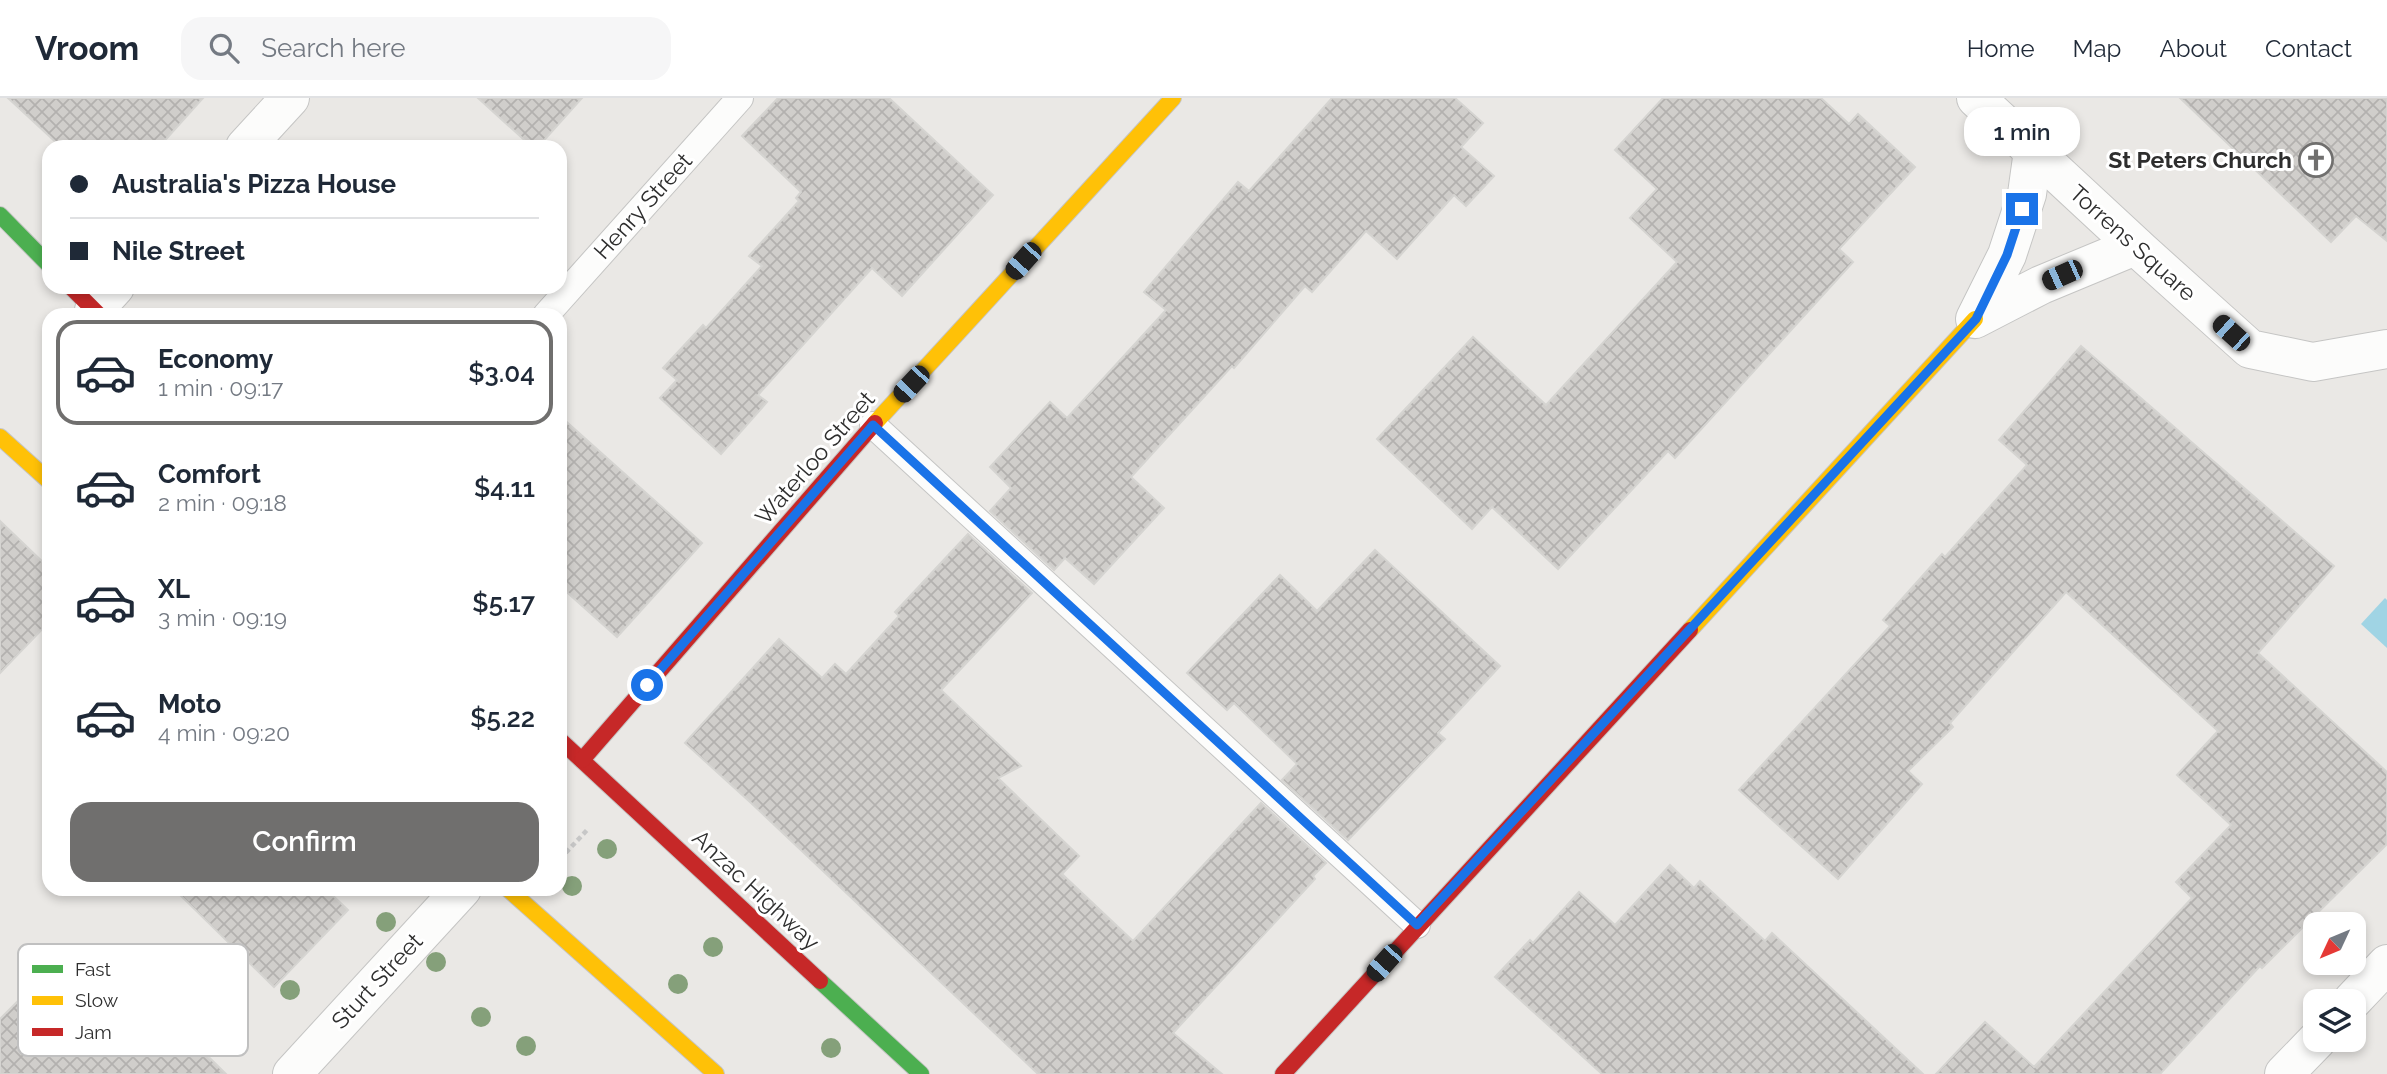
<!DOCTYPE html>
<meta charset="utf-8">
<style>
body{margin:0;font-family:Raleway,sans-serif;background:#f6f6f7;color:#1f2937;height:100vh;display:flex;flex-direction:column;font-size:26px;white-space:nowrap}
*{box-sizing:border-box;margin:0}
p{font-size:23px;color:#747a83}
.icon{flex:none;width:38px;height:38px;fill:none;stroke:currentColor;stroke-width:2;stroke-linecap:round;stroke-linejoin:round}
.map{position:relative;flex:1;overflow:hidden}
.sheet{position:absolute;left:42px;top:210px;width:525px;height:588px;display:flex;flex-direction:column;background:#fff;border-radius:21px;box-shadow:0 4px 10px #0003}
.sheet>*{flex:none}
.banner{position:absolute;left:42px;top:42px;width:525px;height:154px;border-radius:21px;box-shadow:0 4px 10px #0003;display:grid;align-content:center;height:154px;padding:0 28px;background:#fff}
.needle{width:46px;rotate:226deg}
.buttons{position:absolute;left:2303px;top:814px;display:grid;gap:14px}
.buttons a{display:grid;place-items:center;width:63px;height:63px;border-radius:14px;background:#fff;box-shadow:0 4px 10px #0003;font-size:35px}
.end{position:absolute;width:32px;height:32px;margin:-16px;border:9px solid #1a73e8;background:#fff;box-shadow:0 0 0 4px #fff}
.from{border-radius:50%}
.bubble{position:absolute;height:49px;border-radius:21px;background:#fff;box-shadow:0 4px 10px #0003;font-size:23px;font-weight:600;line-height:49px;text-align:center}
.car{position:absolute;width:21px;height:42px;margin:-21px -10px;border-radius:9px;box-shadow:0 0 5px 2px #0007;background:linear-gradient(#222 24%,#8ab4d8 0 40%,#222 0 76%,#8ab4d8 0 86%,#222 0)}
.banner b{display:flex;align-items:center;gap:24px;height:66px;font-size:26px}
.banner b+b{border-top:2px solid #e0e1e3}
.banner i{width:18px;height:18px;background:#1f2937}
ul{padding:12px 0 0;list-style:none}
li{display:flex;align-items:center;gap:21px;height:105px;margin:0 14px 10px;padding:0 14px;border:4px solid transparent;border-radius:21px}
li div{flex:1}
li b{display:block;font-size:26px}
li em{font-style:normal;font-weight:600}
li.active{border-color:#706f6e}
li>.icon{width:63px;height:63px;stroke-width:1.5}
.action{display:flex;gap:14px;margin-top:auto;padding:14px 28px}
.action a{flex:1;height:80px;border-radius:21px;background:#706f6e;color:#fff;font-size:28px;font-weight:600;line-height:80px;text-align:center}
header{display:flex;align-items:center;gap:42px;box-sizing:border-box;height:98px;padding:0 35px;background:#fff;border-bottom:2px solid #e0e1e3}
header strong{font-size:33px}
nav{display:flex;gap:38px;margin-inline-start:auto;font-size:24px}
.search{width:490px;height:63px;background:#f6f6f7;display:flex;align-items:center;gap:18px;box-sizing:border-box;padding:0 24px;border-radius:21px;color:#747a83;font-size:26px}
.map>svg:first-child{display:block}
.water{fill:#a0d4e4}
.building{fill:url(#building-cross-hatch);stroke:#d5d4d1;stroke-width:2}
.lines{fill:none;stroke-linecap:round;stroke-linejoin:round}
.lane-casing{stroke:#c5c5c4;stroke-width:28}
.street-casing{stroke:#c5c5c4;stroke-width:40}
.fast-casing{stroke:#c5c5c4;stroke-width:18}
.slow-casing{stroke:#c5c5c4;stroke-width:18}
.jam-casing{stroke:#c5c5c4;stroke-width:18}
.path{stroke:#c7c7c7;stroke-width:4.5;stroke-dasharray:5 3.5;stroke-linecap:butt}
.lane{stroke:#fcfcfb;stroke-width:26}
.street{stroke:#fcfcfb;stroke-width:38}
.fast{stroke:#4caf50;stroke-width:16}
.slow{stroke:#ffc107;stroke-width:16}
.jam{stroke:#c62828;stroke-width:16}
.tree{fill:#85a07a}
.route{stroke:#1a73e8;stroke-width:9}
.labels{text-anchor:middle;stroke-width:6;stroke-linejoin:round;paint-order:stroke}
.poi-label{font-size:23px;font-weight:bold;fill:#2e2e2e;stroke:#fff;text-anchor:end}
.street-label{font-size:23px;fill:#2e2e2e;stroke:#fff}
.key{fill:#fff;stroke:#c0c0c0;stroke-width:2}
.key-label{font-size:19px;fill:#2e2e2e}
</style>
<header>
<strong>Vroom</strong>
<div class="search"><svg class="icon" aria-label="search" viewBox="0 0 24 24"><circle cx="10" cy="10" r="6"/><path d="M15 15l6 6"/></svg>Search here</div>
<nav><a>Home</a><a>Map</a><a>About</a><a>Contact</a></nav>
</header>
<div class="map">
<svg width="2387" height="976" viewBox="0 0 2387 976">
<defs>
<pattern id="building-cross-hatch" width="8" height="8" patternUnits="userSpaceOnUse" patternTransform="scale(1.75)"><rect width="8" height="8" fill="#d0cecb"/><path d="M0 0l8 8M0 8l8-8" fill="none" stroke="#b3b1af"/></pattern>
</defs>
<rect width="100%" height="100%" fill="#eae8e5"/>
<polygon class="water" points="2385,500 2387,502 2387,550 2361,526"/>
<g class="building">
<polygon points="8,0 203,0 159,49 61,49"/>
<polygon points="478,0 582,0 538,49 532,49"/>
<polygon points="778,0 889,0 993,97 902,198 872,170 758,297 767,304 721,356 660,300 677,282 663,270 703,227 706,230 762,168 749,158 799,103 796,100 801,94 742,38"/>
<polygon points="1332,0 1455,0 1483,25 1461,49 1494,78 1466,108 1454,97 1397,161 1366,133 1312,194 1305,188 1234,270 1232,268 1131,379 1164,410 1094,486 1065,460 1054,472 990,413 1011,390 990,369 1050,304 1067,320 1166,212 1144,194 1238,84 1249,93"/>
<polygon points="1663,0 1821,0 1849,26 1858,16 1915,69 1839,151 1853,164 1675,360 1668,353 1558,471 1492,409 1472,431 1377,341 1473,239 1546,307 1677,164 1630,120 1657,91 1615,52"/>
<polygon points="2180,0 2387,0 2387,143 2356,118 2331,144"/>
<polygon points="2081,248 2334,468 2258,555 2387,674 2387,746 2262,870 2260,868 2160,976 1936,976 1985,924 2034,969 2192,800 2176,784 2231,727 2177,677 2218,633 2066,494 1950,625 1953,629 1908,673 1922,686 1838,781 1739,692 1890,528 1883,522 1942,456 1945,459 2027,367 1999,342"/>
<polygon points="560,318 702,445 617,539 560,488"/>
<polygon points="0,423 49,470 49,524 0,575"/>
<polygon points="968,436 1032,495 941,592 1021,668 998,680 1079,758 1062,776 1133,843 1261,705 1326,765 1313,778 1315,781 1173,935 1222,976 1038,976 750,704 685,645 779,541 822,580 835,566 846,576 899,518 895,514"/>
<polygon points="1375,452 1500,568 1438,635 1445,641 1348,742 1282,682 1297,666 1234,605 1227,612 1187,575 1280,477 1317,513"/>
<polygon points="1670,767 1694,790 1700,783 1765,843 1772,835 1923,976 1602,976 1495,879 1530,842 1533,845 1579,794 1615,827"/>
<polygon points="174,791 326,791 348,812 274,889"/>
<polygon points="105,857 226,976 0,976 0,921 39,882 50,893 69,873 79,883"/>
</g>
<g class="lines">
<g class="lane-casing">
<g id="lane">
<polyline points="546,217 740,0"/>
<polyline points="873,327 1417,827"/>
</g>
</g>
<g class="street-casing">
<g id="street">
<polyline points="1976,0 2141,153 2250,251 2313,264 2387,251"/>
<polyline points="245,49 290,0"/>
<polyline points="2033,53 2027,96 2007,157 1975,221 2041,187 2135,148"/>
<polyline points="94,212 115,189"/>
<polyline points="2352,903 2387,866"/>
<polyline points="292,976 462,791"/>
<polyline points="2284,976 2317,942"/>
</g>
</g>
<g class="fast-casing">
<g id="fast">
<polyline points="0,117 49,167"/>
<polyline points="820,883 921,976"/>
</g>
</g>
<g class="slow-casing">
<g id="slow">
<polyline points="875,325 1173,0"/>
<polyline points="0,339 49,383"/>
<polyline points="1690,532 1975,221"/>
<polyline points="508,791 716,976"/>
</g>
</g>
<g class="jam-casing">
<g id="jam">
<polyline points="71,189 99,217"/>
<polyline points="560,642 820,883"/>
<polyline points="582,662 875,325"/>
<polyline points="1283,976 1690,532"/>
</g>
</g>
<polyline class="path" points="560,761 588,731"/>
<use href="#lane" class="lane"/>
<use href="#street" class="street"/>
<use href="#fast" class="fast"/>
<use href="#slow" class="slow"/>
<use href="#jam" class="jam"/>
</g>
<g class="tree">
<circle cx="607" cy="751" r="10"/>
<circle cx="572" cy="788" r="10"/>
<circle cx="386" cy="824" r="10"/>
<circle cx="713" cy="849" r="10"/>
<circle cx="436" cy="864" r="10"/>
<circle cx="678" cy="886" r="10"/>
<circle cx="290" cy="892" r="10"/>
<circle cx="481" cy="919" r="10"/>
<circle cx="526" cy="948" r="10"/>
<circle cx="831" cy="950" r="10"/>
</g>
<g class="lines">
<polyline class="route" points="647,587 873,327 1417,827 1976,221 2007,157 2022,111"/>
</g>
<defs>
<g id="church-ring" transform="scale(1.75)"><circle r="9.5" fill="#fff" stroke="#706f6e" stroke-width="1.5"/><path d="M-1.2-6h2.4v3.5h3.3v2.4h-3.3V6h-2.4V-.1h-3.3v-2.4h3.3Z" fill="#706f6e"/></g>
</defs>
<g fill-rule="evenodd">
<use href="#church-ring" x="2316" y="62"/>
</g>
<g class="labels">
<g class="poi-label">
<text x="2292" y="70">St Peters Church</text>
</g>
<g class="street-label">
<text transform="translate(643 108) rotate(-48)" y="8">Henry Street</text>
<text transform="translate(2133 145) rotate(42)" y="8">Torrens Square</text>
<text transform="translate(815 360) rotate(-49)" y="8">Waterloo Street</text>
<text transform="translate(756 792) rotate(43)" y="8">Anzac Highway</text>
<text transform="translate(377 883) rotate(-47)" y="8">Sturt Street</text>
</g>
</g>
<rect x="18" y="846" width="230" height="112" rx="10" class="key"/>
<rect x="32" y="867" width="31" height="8" fill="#4caf50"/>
<rect x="32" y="898" width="31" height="9" fill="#ffc107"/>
<rect x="32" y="930" width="31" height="8" fill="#c62828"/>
<g class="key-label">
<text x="75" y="878">Fast</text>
<text x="75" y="909">Slow</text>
<text x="75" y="941">Jam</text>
</g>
</svg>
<div class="buttons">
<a><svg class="needle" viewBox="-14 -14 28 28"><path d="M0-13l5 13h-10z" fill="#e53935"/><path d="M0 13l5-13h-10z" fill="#747a83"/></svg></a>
<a><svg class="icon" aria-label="layers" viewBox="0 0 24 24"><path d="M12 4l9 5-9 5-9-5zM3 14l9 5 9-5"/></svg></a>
</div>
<i class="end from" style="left:647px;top:587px"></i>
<i class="end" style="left:2022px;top:111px"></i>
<div class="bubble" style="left:1964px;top:9px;width:116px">1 min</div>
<i class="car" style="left:1023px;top:163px;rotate:222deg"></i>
<i class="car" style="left:2062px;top:177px;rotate:246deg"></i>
<i class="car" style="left:2231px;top:235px;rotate:312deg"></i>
<i class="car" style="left:911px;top:286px;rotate:223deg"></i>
<i class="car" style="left:1384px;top:865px;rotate:222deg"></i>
<div class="banner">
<b><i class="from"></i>Australia's Pizza House</b>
<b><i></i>Nile Street</b>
</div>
<section class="sheet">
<ul>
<li class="active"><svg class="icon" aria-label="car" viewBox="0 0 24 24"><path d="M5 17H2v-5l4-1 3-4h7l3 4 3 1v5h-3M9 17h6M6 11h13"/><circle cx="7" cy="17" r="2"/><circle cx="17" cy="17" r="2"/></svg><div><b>Economy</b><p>1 min · 09:17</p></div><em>$3.04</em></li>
<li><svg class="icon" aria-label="car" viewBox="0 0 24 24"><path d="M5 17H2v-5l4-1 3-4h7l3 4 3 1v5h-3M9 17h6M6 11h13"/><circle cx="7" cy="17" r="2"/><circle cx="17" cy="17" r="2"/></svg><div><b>Comfort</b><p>2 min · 09:18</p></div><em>$4.11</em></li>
<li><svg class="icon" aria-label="car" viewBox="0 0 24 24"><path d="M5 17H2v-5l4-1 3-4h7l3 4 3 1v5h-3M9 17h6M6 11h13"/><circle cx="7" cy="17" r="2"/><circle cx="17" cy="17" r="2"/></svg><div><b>XL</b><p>3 min · 09:19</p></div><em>$5.17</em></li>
<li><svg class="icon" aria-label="car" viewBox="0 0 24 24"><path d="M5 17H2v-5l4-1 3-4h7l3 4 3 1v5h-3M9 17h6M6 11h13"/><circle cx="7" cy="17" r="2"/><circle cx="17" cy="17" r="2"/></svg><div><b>Moto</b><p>4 min · 09:20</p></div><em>$5.22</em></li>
</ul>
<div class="action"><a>Confirm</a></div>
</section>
</div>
